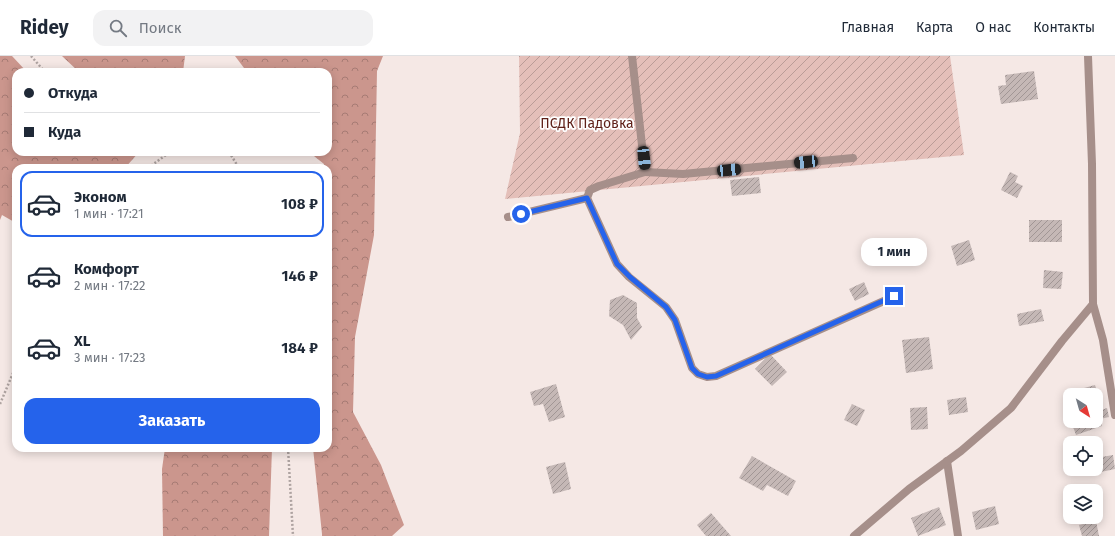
<!DOCTYPE html>
<html lang="ru">
<meta charset="utf-8">
<style>
body{margin:0;font-family:"Fira Sans",sans-serif;background:#f2f2f3;color:#1f2937;height:100vh;display:flex;flex-direction:column;font-size:15px;white-space:nowrap}
*{box-sizing:border-box;margin:0}
p{font-size:13px;color:#747a83}
.icon{flex:none;width:22px;height:22px;fill:none;stroke:currentColor;stroke-width:2;stroke-linecap:round;stroke-linejoin:round}
.map{position:relative;flex:1;overflow:hidden}
.sheet{position:absolute;left:12px;top:108px;width:320px;height:288px;display:flex;flex-direction:column;background:#fff;border-radius:12px;box-shadow:0 2px 10px #0003}
.sheet>*{flex:none}
.guide{position:absolute;left:12px;top:12px;width:320px;height:88px;border-radius:12px;box-shadow:0 2px 10px #0003;display:grid;align-content:center;height:88px;padding:0 12px;background:#fff}
.needle{width:26px;rotate:143deg}
.buttons{position:absolute;left:1063px;top:332px;display:grid;gap:8px}
.buttons a{display:grid;place-items:center;width:40px;height:40px;border-radius:8px;background:#fff;box-shadow:0 2px 10px #0003;font-size:20px}
.end{position:absolute;width:18px;height:18px;margin:-9px;border:5px solid #2563eb;background:#fff;box-shadow:0 0 0 2px #fff}
.from{border-radius:50%}
.bubble{position:absolute;height:28px;border-radius:12px;background:#fff;box-shadow:0 2px 10px #0003;font-size:13px;font-weight:700;line-height:28px;text-align:center}
.car{position:absolute;width:12px;height:24px;margin:-12px -6px;border-radius:5px;box-shadow:0 0 3px 1px #0007;background:linear-gradient(#222 24%,#8ab4d8 0 40%,#222 0 76%,#8ab4d8 0 86%,#222 0)}
.guide b{display:flex;align-items:center;gap:14px;height:38px;font-size:15px}
.guide b+b{border-top:1px solid #e0e1e3}
.guide i{width:10px;height:10px;background:#1f2937}
ul{padding:7px 0 0;list-style:none}
li{display:flex;align-items:center;gap:12px;height:66px;margin:0 8px 6px;padding:0 4px;border:2px solid transparent;border-radius:12px}
li div{flex:1}
li b{display:block;font-size:15px}
li em{font-style:normal;font-weight:700}
li.on{border-color:#2563eb}
li>.icon{width:36px;height:36px;stroke-width:1.5}
.primary-button{display:flex;gap:8px;margin-top:auto;padding:8px 12px}
.primary-button a{flex:1;height:46px;border-radius:12px;background:#2563eb;color:#fff;font-size:16px;font-weight:700;line-height:46px;text-align:center}
header{display:flex;align-items:center;gap:24px;box-sizing:border-box;height:56px;padding:0 20px;background:#fff;border-bottom:1px solid #e0e1e3}
header strong{font-size:19px}
nav{display:flex;gap:22px;margin-inline-start:auto;font-size:14px}
.search{width:280px;height:36px;background:#f2f2f3;display:flex;align-items:center;gap:10px;box-sizing:border-box;padding:0 14px;border-radius:12px;color:#747a83;font-size:15px}
.map>svg:first-child{display:block}
.forest{fill:url(#forest-crowns)}
.garden{fill:url(#garden-furrows)}
.building{fill:url(#building-hatch)}
.lines{fill:none;stroke-linecap:round;stroke-linejoin:round}
.path{stroke:#aea3a1;stroke-width:2.5;stroke-dasharray:2 2;stroke-linecap:butt}
.lane{stroke:#a68f8a;stroke-width:8}
.street{stroke:#a68f8a;stroke-width:8}
.route{stroke:#2563eb;stroke-width:5}
.labels{text-anchor:middle;stroke-width:3.5;stroke-linejoin:round;paint-order:stroke}
.park-label{font-size:14px;fill:#5f1f17;stroke:#fff}
</style>
<header>
<strong>Ridey</strong>
<div class="search"><svg class="icon" aria-label="search" viewBox="0 0 24 24"><circle cx="10" cy="10" r="6"/><path d="M15 15l6 6"/></svg>Поиск</div>
<nav><a>Главная</a><a>Карта</a><a>О нас</a><a>Контакты</a></nav>
</header>
<div class="map">
<svg width="1115" height="480" viewBox="0 0 1115 480">
<defs>
<pattern id="forest-crowns" width="20" height="18" patternUnits="userSpaceOnUse"><rect width="20" height="18" fill="#cb968d"/><path d="M2 6a3 3 0 1 1 6 0M12 15a3 3 0 1 1 6 0" fill="none" stroke="#a67b74"/></pattern>
<pattern id="garden-furrows" width="10" height="10" patternUnits="userSpaceOnUse"><rect width="10" height="10" fill="#e4bfb9"/><path d="M-1 1l2-2M0 10L10 0M9 11l2-2" fill="none" stroke="#ba9c97"/></pattern>
<pattern id="building-hatch" width="6" height="6" patternUnits="userSpaceOnUse"><rect width="6" height="6" fill="#c5b8b6"/><path d="M-1 1l2-2M0 6l6-6M5 7l2-2" fill="none" stroke="#a19695"/></pattern>
</defs>
<rect width="100%" height="100%" fill="#f5e8e5"/>
<g class="forest">
<polygon points="0,0 12,0 27,16 16,16 16,96 139,96 125,112 16,112 16,167 2,159 0,164"/>
<polygon points="62,0 185,0 183,16 79,16"/>
<polygon points="235,0 383,0 377,15 374,179 355,281 353,356 381,409 404,469 392,480 322,480 322,478 313,392 328,392 328,112 324,112 324,108 309,96 328,96 328,16 247,16"/>
<polygon points="165,392 272,392 269,480 163,480 162,413"/>
</g>
<polygon class="garden" points="519,0 950,0 964,99 505,143 520,77"/>
<g class="building">
<polygon points="1034,15 1038,43 1001,48 998,30 1006,29 1005,19"/>
<polygon points="1010,116 1018,120 1015,126 1023,130 1017,142 1001,134"/>
<polygon points="759,121 761,137 732,140 730,124"/>
<rect x="1029" y="164" width="33" height="22"/>
<polygon points="969,184 975,204 957,210 951,190"/>
<polygon points="1044,214 1063,216 1061,233 1043,232"/>
<polygon points="864,226 869,238 855,245 849,233"/>
<polygon points="623,239 637,247 637,262 642,271 631,284 623,269 609,260 610,244"/>
<polygon points="1041,253 1044,265 1019,270 1017,258"/>
<polygon points="929,281 933,313 906,317 902,284"/>
<polygon points="770,298 787,316 772,330 755,313"/>
<polygon points="556,328 565,361 549,366 543,348 534,350 530,336"/>
<polygon points="1095,329 1100,344 1096,346 1096,339 1079,339 1077,334"/>
<polygon points="966,341 968,356 949,359 947,344"/>
<polygon points="852,348 865,354 857,370 844,364"/>
<polygon points="927,351 928,373 911,374 910,352"/>
<polygon points="1107,352 1109,361 1100,363 1102,370 1076,379 1071,365 1096,365 1096,356"/>
<polygon points="1113,399 1115,413 1096,417 1096,402"/>
<polygon points="752,400 796,425 788,440 767,429 763,435 739,422"/>
<polygon points="565,406 571,433 553,438 546,411"/>
<polygon points="995,450 999,468 976,474 972,456"/>
<polygon points="939,451 946,469 918,480 911,462"/>
<polygon points="711,457 731,480 706,480 697,469"/>
<polygon points="1096,465 1099,480 1082,480 1079,469"/>
</g>
<g class="lines">
<g class="path">
<polyline points="31,0 45,16"/>
<polyline points="229,96 239,112"/>
<polyline points="148,112 170,96"/>
<polyline points="0,348 16,310"/>
<polyline points="288,392 293,480"/>
</g>
<g class="lane">
<polyline points="632,0 645,116 683,118 853,102"/>
<polyline points="645,116 599,130 590,134 587,142 617,208 629,221 666,251 675,264 692,312 698,318 707,321 716,320 895,240"/>
<polyline points="508,161 587,142"/>
<polyline points="947,405 958,480"/>
</g>
<g class="street">
<polyline points="1093,248 1103,284 1115,359"/>
<polyline points="854,480 909,433 961,395 1011,352 1062,285 1093,248 1092,108 1088,0"/>
</g>
</g>
<g class="lines">
<polyline class="route" points="521,158 587,142 617,208 630,221 666,251 675,264 692,312 698,318 707,321 716,320 894,240"/>
</g>
<g class="labels">
<g class="park-label">
<text x="587" y="72">ПСДК Падовка</text>
</g>
</g>
</svg>
<div class="buttons">
<a><svg class="needle" viewBox="-14 -14 28 28"><path d="M0-13l5 13h-10z" fill="#e53935"/><path d="M0 13l5-13h-10z" fill="#747a83"/></svg></a>
<a><svg class="icon" aria-label="locate" viewBox="0 0 24 24"><circle cx="12" cy="12" r="6"/><path d="M12 2v4M12 18v4M2 12h4M18 12h4"/></svg></a>
<a><svg class="icon" aria-label="layers" viewBox="0 0 24 24"><path d="M12 4l9 5-9 5-9-5zM3 14l9 5 9-5"/></svg></a>
</div>
<i class="end from" style="left:521px;top:158px"></i>
<i class="end" style="left:894px;top:240px"></i>
<div class="bubble" style="left:861px;top:182px;width:66px">1 мин</div>
<i class="car" style="left:644px;top:102px;rotate:174deg"></i>
<i class="car" style="left:806px;top:106px;rotate:264deg"></i>
<i class="car" style="left:729px;top:114px;rotate:85deg"></i>
<div class="guide">
<b><i class="from"></i>Откуда</b>
<b><i></i>Куда</b>
</div>
<section class="sheet">
<ul>
<li class="on"><svg class="icon" aria-label="car" viewBox="0 0 24 24"><path d="M5 17H2v-5l4-1 3-4h7l3 4 3 1v5h-3M9 17h6M6 11h13"/><circle cx="7" cy="17" r="2"/><circle cx="17" cy="17" r="2"/></svg><div><b>Эконом</b><p>1 мин · 17:21</p></div><em>108 ₽</em></li>
<li><svg class="icon" aria-label="car" viewBox="0 0 24 24"><path d="M5 17H2v-5l4-1 3-4h7l3 4 3 1v5h-3M9 17h6M6 11h13"/><circle cx="7" cy="17" r="2"/><circle cx="17" cy="17" r="2"/></svg><div><b>Комфорт</b><p>2 мин · 17:22</p></div><em>146 ₽</em></li>
<li><svg class="icon" aria-label="car" viewBox="0 0 24 24"><path d="M5 17H2v-5l4-1 3-4h7l3 4 3 1v5h-3M9 17h6M6 11h13"/><circle cx="7" cy="17" r="2"/><circle cx="17" cy="17" r="2"/></svg><div><b>XL</b><p>3 мин · 17:23</p></div><em>184 ₽</em></li>
</ul>
<div class="primary-button"><a>Заказать</a></div>
</section>
</div>
